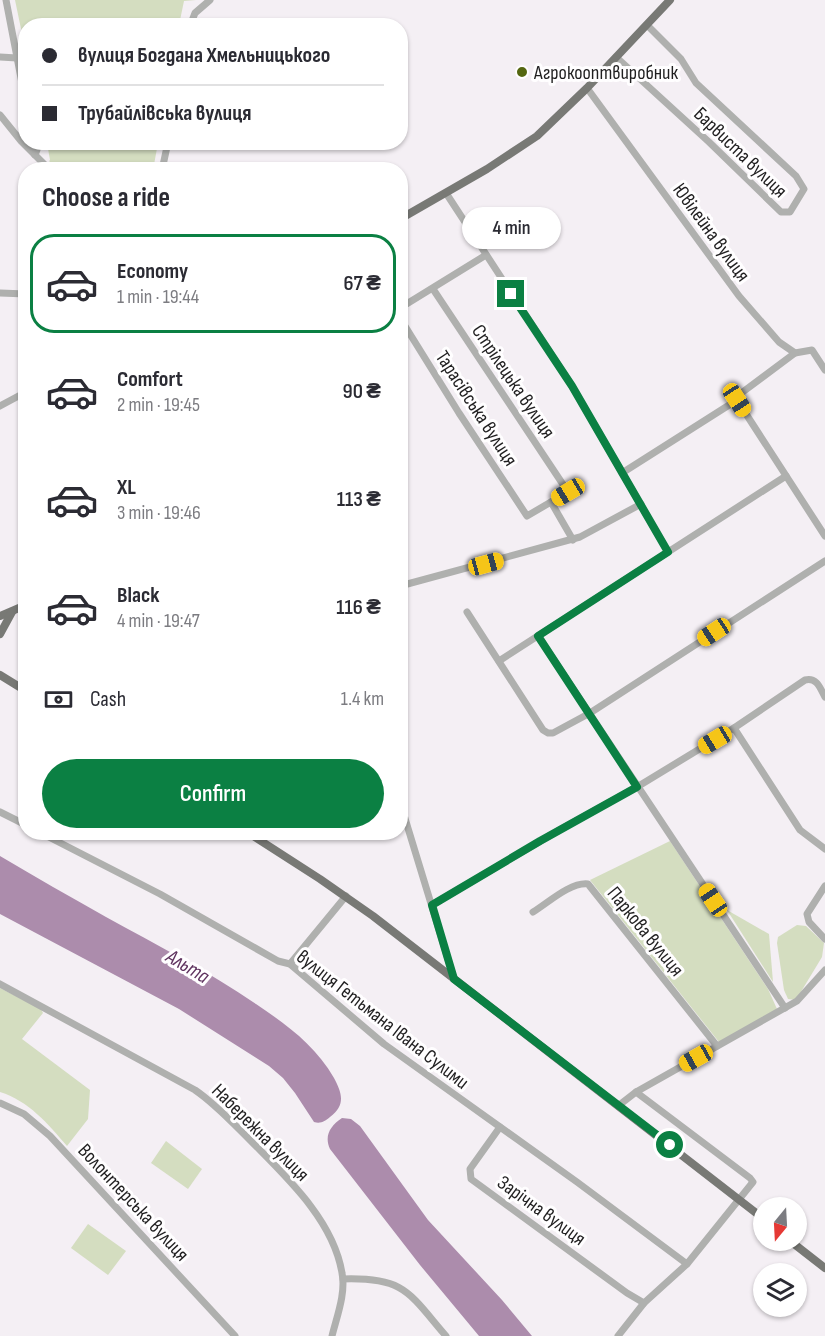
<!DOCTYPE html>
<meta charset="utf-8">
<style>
body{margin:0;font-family:"Sofia Sans Condensed",sans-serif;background:#f7f7f7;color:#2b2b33;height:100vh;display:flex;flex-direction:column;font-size:22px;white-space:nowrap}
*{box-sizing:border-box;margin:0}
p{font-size:20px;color:#7c7c81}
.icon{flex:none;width:33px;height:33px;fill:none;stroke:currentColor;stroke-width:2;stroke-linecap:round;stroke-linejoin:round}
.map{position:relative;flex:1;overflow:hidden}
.details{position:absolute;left:18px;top:162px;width:390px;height:678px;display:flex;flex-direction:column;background:#fff;border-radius:24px;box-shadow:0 2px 4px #0004}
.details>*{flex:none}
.guide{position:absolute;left:18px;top:18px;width:390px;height:132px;border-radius:24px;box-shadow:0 2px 4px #0004;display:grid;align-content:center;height:132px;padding:0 24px;background:#fff}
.needle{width:39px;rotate:198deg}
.controls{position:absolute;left:753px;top:1197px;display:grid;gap:12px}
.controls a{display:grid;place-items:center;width:54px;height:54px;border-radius:50%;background:#fff;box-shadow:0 2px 4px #0004;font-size:30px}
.end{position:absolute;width:27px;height:27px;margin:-14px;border:8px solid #0b8043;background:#fff;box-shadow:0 0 0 3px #fff}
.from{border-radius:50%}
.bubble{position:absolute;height:42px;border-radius:21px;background:#fff;box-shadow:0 2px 4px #0004;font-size:20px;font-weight:600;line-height:42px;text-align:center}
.car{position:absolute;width:18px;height:36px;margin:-18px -9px;border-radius:8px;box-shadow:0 0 4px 2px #0007;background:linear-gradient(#f5c518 24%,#345 0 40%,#f5c518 0 76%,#345 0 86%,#f5c518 0)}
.guide b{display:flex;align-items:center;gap:21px;height:57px;font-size:22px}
.guide b+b{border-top:2px solid #e1e1e2}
.guide i{width:15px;height:15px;background:#2b2b33}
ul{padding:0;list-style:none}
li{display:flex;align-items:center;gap:18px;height:99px;margin:0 12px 9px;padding:0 12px;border:3px solid transparent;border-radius:24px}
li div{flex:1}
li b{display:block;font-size:22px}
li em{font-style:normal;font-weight:600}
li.current{border-color:#0b8043}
li>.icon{width:54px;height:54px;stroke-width:1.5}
h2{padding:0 24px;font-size:27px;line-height:72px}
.pay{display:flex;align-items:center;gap:15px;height:66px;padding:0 24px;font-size:22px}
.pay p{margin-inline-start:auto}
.cta{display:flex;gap:12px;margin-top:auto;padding:12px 24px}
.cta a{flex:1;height:69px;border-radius:36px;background:#0b8043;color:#fff;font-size:24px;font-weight:600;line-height:69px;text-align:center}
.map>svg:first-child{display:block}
.green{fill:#d4ddc0}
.water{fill:#ac8cac}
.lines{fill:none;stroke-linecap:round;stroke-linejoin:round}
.minor{stroke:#afb0ae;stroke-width:7}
.major{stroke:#787975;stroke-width:8}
.route{stroke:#0b8043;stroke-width:8}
.poi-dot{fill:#546610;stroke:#fffeff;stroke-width:2}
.labels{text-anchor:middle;stroke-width:6;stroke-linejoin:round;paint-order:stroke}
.poi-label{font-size:20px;fill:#201f20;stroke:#fffeff;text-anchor:start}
.street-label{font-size:20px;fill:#201f20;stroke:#fffeff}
.water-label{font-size:21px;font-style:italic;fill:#603460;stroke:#fffeff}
</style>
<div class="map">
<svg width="825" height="1336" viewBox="0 0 825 1336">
<rect width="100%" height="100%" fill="#f4eff4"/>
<g class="green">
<polygon points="15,0 196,0 184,1 179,25 26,26 25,48"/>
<polygon points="47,143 47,142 158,143 153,170 57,169 49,161 50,160"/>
<polygon points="670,841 768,989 777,1009 719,1042 590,880"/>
<polygon points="727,910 769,934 773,982"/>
<polygon points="797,925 806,926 824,943 822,957 796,1000 788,999 784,990 777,943 778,937"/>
<path d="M0 988 41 1009 43 1013 22 1039 90 1090 88 1119 67 1146C48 1124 29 1101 0 1092Z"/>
<polygon points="166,1141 202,1169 188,1189 151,1163"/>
<polygon points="88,1224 126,1251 108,1275 71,1248"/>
</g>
<g class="water">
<path d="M0 856C35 877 71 897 106 917 157 945 208 971 256 1004 287 1025 315 1045 334 1078 342 1093 346 1105 330 1117 325 1121 321 1124 314 1122L295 1093 283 1078 269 1066 179 1009 0 914Z"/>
<path d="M342 1118 351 1119 360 1126 428 1220 502 1300 532 1336H479L420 1265 330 1149C324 1136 330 1126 342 1118Z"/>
</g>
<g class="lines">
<g class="minor">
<polyline points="6,0 26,104"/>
<polyline points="190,26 195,13 210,0"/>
<polyline points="0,57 17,58"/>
<polyline points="616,57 709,142 781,212 790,212 804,189 796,176 696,83 681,59 647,25"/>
<polyline points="587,88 739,296 779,342 795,353 812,350 825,370"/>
<polyline points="0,115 21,141 50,170"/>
<polyline points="35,155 37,150 35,142"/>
<polyline points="162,170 168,142"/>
<polyline points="446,193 572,386 668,552"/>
<polyline points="0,293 26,294"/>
<polyline points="400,308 486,255"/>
<polyline points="400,318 459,413 527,516 568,492 433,289"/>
<polyline points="737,400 825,536"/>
<polyline points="0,406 26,392"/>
<polyline points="622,473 737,400 740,394 795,353"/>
<polyline points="551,502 573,540"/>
<polyline points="400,586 580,537 641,504"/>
<polyline points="467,612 543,730 548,733 553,733 590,713 825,561"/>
<polyline points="538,636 785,1008"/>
<polyline points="499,661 786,476"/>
<polyline points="734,728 800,830 825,849"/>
<polyline points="400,802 454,979"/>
<polyline points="0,812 26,825"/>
<polyline points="39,832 160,894 278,961 290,964 384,1044 577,1182 687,1264"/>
<polyline points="825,886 807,914 809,922 825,939"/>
<path d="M432 905 561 829 637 787 734 728 805 680C817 677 820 688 825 697"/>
<path d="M533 912C548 903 570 882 588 884L717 1046"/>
<polyline points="290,964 346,896"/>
<path d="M0 984 195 1090C214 1103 230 1120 246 1136 283 1174 333 1218 342 1273 346 1293 337 1316 332 1336"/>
<polyline points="0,1103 24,1114 50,1136 235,1336"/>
<polyline points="618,1106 636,1092 797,1001 825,970"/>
<polyline points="500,1127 470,1169 471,1179 627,1293 644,1303"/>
<path d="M343 1279C405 1277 409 1293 446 1336"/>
<polyline points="618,1336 644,1303 687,1264 753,1182 750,1178 636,1092"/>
</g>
<g class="major">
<polyline points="400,219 487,169 537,136 587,88 670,0"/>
<polyline points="0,616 26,605"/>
<polyline points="0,634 12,612"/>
<polyline points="0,675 26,691"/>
<polyline points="247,832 320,879 373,916 764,1219"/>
<polyline points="789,1240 825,1268"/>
</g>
</g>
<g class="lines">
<polyline class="route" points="511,294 572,386 668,552 538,636 637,787 540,841 432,905 454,979 670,1145"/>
</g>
<circle class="poi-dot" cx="522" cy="72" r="6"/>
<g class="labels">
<g class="poi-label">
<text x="534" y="79">Агрокооптвиробник</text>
</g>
<g class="street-label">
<text transform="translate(741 152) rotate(44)" y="7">Барвиста вулиця</text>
<text transform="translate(712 232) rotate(54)" y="7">Ювілейна вулиця</text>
<text transform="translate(514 381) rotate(56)" y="7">Стрілецька вулиця</text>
<text transform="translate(477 408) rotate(57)" y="7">Тарасівська вулиця</text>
<text transform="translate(646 931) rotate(51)" y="7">Паркова вулиця</text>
<text transform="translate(383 1019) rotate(38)" y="7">вулиця Гетьмана Івана Сулими</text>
<text transform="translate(261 1132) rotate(45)" y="7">Набережна вулиця</text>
<text transform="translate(134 1202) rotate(47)" y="7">Волонтерська вулиця</text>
<text transform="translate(542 1210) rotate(36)" y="7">Зарічна вулиця</text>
</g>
<g class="water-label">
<text transform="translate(188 966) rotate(31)" y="7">Альта</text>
</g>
</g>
</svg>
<div class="controls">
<a><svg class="needle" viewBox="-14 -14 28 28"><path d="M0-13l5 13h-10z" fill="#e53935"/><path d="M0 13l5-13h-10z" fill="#7c7c81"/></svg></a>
<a><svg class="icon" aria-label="layers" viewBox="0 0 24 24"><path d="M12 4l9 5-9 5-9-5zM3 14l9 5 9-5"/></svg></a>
</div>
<i class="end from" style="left:670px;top:1145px"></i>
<i class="end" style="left:511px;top:294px"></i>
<div class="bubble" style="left:462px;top:207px;width:99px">4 min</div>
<i class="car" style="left:737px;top:400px;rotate:147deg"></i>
<i class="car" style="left:568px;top:492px;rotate:239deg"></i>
<i class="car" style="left:486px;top:564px;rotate:75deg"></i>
<i class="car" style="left:714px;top:632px;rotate:237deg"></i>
<i class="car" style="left:715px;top:740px;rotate:239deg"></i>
<i class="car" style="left:713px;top:900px;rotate:326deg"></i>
<i class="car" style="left:696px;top:1058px;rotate:241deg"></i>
<div class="guide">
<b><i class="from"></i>вулиця Богдана Хмельницького</b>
<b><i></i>Трубайлівська вулиця</b>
</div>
<section class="details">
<h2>Choose a ride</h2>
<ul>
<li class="current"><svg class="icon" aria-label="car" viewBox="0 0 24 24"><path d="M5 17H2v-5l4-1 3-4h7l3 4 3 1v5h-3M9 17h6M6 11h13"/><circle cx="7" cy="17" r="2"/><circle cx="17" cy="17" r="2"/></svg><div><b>Economy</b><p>1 min · 19:44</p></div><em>67 ₴</em></li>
<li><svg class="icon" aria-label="car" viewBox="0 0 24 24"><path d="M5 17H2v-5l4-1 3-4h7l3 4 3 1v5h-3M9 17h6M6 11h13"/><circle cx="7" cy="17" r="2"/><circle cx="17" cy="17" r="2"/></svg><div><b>Comfort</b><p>2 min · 19:45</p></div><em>90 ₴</em></li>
<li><svg class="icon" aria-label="car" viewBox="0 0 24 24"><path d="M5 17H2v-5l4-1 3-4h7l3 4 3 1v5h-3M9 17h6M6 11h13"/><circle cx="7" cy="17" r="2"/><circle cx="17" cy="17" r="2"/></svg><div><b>XL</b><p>3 min · 19:46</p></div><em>113 ₴</em></li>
<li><svg class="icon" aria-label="car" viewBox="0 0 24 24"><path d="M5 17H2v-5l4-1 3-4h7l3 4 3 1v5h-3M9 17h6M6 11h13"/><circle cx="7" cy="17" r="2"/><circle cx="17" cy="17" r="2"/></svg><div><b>Black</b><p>4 min · 19:47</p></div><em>116 ₴</em></li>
</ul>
<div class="pay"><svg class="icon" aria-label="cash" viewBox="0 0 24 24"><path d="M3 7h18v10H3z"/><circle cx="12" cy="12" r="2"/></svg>Cash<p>1.4 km</p></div>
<div class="cta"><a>Confirm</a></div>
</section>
</div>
